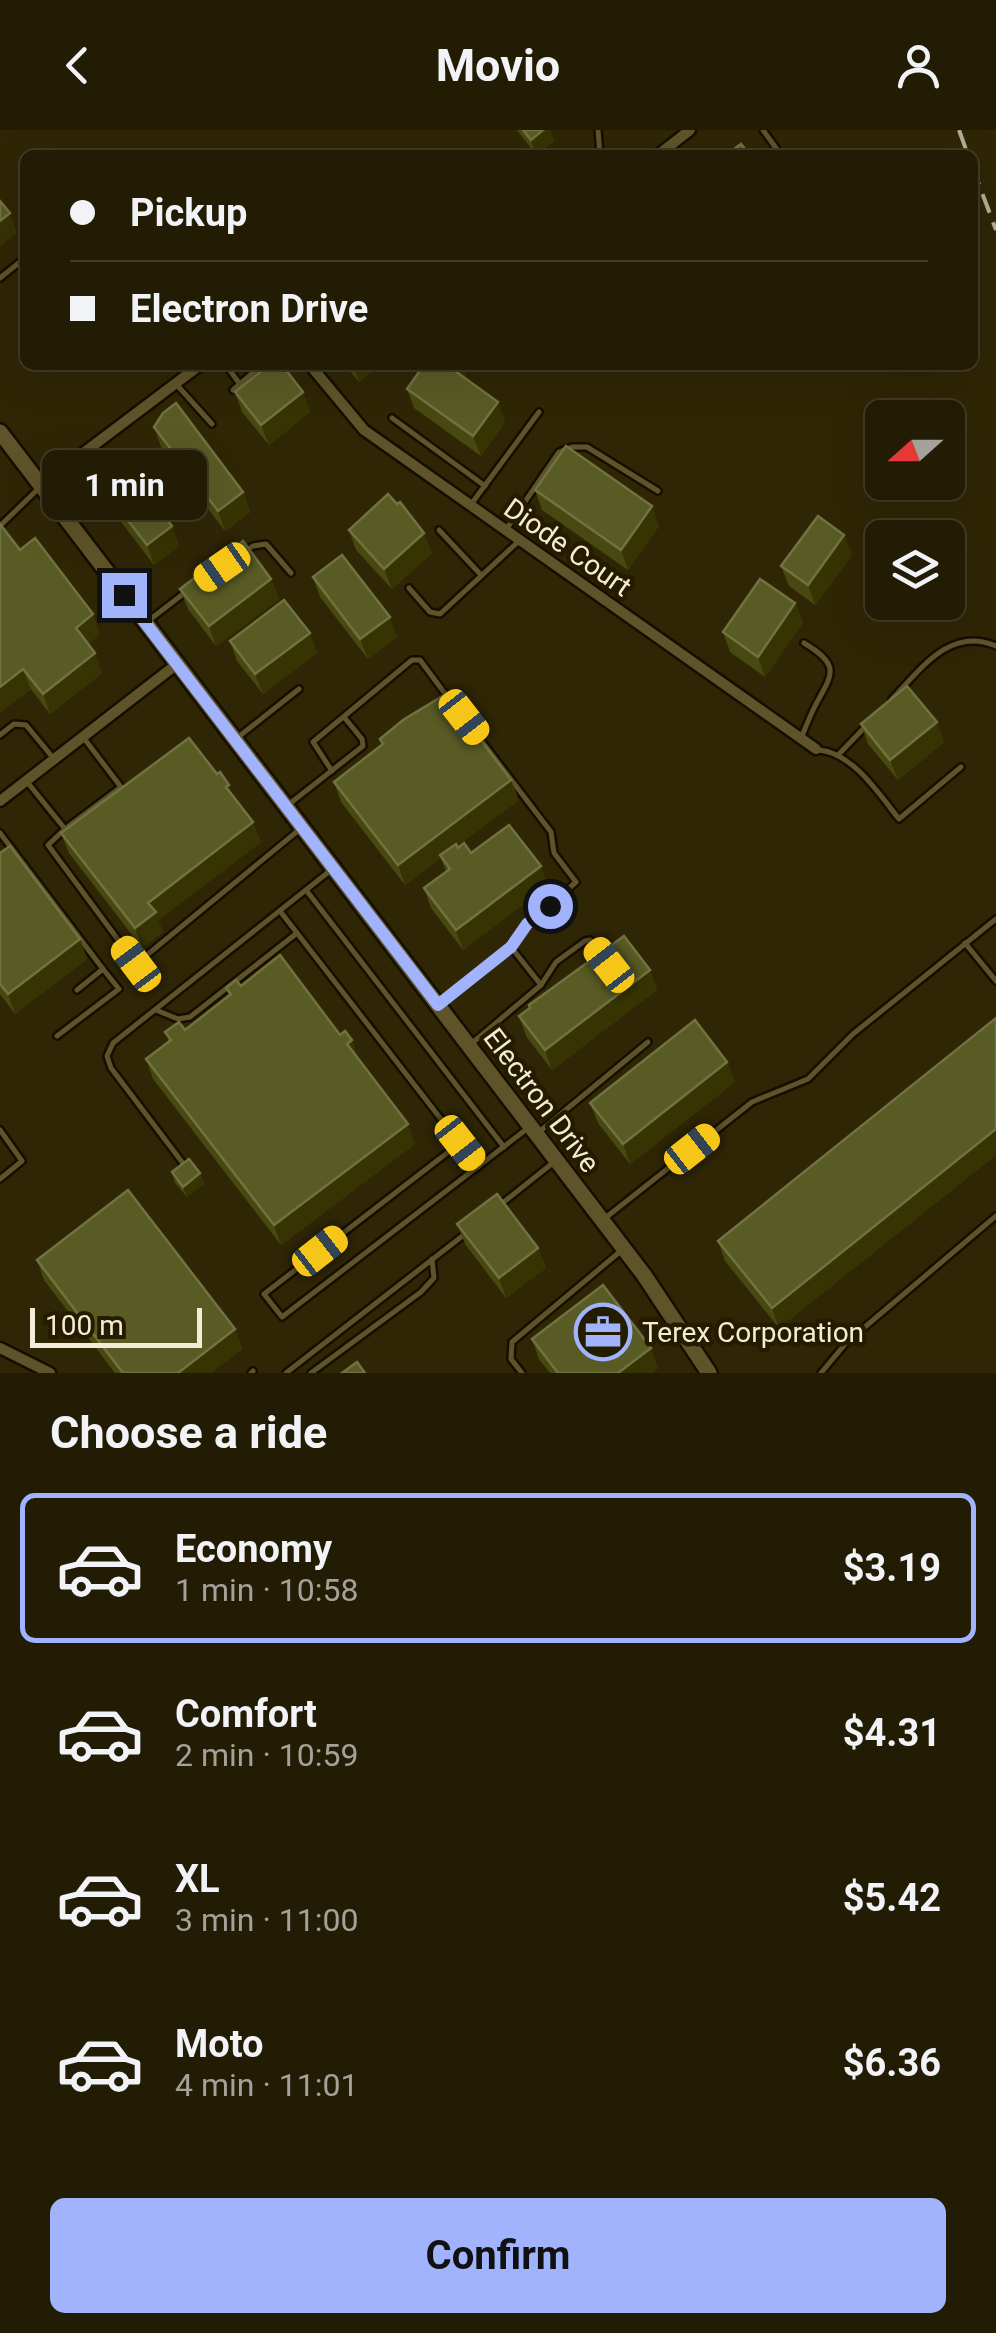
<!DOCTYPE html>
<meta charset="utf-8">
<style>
body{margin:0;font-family:Roboto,sans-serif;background:#2f2913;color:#f1f3f6;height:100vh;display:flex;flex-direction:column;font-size:38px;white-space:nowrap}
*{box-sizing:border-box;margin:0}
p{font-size:32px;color:#a3a19a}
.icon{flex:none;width:55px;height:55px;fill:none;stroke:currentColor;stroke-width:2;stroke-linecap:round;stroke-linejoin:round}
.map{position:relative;height:1243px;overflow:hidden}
.panel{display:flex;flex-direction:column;background:#231c04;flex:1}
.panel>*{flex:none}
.guide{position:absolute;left:20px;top:20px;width:958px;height:220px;border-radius:15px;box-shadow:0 10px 40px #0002,0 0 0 2px #403a26;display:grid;align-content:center;height:220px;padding:0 50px;background:#231c04}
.needle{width:65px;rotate:249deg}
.tools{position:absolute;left:865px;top:270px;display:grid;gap:20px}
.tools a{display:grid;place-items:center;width:100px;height:100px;border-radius:15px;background:#231c04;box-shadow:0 10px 40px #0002,0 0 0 2px #403a26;font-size:50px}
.scale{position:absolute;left:30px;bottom:25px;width:172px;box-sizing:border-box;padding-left:10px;border:5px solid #f3ecd6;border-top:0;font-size:28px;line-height:35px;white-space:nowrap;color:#f3ecd6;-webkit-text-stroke:8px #251c00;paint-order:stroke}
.end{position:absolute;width:45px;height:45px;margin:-22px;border:12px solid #a1b3fd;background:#111;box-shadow:0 0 0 5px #111}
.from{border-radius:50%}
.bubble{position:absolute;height:70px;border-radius:15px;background:#231c04;box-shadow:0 10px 40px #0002,0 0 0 2px #403a26;font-size:32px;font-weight:700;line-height:70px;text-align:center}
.car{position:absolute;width:30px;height:60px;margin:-30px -15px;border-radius:12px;box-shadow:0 0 8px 2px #0007;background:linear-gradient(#f5c518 24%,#345 0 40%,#f5c518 0 76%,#345 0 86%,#f5c518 0)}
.guide b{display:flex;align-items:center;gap:35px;height:95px;font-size:38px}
.guide b+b{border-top:2px solid #403a26}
.guide i{width:25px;height:25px;background:#f1f3f6}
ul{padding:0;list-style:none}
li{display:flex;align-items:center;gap:30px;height:150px;margin:0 20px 15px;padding:0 30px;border:5px solid transparent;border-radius:15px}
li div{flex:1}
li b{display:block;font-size:38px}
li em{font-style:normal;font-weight:700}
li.selected{border-color:#a1b3fd}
li>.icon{width:90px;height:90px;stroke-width:1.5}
h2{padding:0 50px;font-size:45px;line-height:120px}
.button{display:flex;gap:20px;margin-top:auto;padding:20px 50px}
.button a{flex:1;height:115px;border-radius:15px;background:#a1b3fd;color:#111;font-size:40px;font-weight:700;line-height:115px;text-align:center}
header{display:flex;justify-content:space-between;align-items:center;height:130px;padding:0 50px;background:#231c04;font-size:45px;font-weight:700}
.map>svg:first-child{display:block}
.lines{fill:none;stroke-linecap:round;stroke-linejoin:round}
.lane-casing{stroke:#150f00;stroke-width:10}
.street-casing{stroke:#150f00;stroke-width:15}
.secondary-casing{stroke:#150f00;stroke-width:20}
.lane{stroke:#5f532a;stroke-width:5}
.street{stroke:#5f532a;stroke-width:10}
.secondary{stroke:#5f532a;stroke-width:15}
.rail{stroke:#b5ae95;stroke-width:4;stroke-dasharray:20 10;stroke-linecap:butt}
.wall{fill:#474910}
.shaded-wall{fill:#363403}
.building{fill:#595b25;stroke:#727241;stroke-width:2.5}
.route{stroke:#a1b3fd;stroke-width:12}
.labels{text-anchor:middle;stroke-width:9;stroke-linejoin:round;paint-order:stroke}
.street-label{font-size:28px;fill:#f3ecd6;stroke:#251c00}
.poi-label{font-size:28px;fill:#f3ecd6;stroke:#251c00;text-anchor:start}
</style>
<header><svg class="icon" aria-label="back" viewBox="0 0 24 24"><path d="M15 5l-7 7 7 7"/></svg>Movio<svg class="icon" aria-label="person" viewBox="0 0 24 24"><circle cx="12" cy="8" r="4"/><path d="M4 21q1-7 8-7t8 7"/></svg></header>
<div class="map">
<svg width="996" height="1243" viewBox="0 0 996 1243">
<rect width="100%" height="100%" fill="#2f2606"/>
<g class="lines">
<g class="lane-casing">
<g id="lane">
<polyline points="598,0 600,25"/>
<polyline points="763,0 781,25"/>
<polyline points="0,148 20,132"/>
<polyline points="226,235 239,253"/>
<polyline points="176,254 212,294"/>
<polyline points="233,260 262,235"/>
<polyline points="392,288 485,356"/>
<polyline points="472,373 539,282"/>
<polyline points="0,396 39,358"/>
<polyline points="507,398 559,322 572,317 587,317 658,361"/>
<polyline points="439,400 481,445"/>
<polyline points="245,421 253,416 266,414 291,443"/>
<polyline points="409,458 430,482 440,484 520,410"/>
<polyline points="148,491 187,461"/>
<path d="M892 569C921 539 950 496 996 516"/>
<polyline points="0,605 14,594 26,595 54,629"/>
<path d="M802 606C806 596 810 586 815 576 832 544 842 536 804 513"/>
<polyline points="237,608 299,559"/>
<polyline points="483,613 551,702 554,723 576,752 527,795 511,817"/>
<path d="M819 620C853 623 879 664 899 689L961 637"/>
<polyline points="839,624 867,595"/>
<polyline points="332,641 313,612 412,530 420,530 449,569"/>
<polyline points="28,653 65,699 48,715 136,834 300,699"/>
<polyline points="288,675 363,616 362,609 344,587"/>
<polyline points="65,699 121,657 83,607"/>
<polyline points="0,703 103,839 77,860"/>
<polyline points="306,760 504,1017"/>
<polyline points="280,781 478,1037"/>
<polyline points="965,813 996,851"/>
<polyline points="440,873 511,817 541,855"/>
<polyline points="156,880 178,889 190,887 297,803"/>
<polyline points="57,906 119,859 103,839"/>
<polyline points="471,914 541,855 556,832 585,811 590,810 602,826"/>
<polyline points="0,1000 22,1031 0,1049"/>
<polyline points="539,1002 648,912"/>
<polyline points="460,1013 264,1164 282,1187 528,998"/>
<polyline points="182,1032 111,938 107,926 113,913 331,740"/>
<polyline points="500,1075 554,1032"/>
<polyline points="604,1089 752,972 808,949 853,904 996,789"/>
<polyline points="251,1243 253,1241"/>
<polyline points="286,1243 465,1104"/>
<polyline points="311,1243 421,1162 434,1148 432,1129"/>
<polyline points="522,1243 511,1229 512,1212 622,1120"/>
<polyline points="821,1243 846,1213 996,1086"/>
</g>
</g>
<g class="street-casing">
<g id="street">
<polyline points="658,25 690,0"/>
<polyline points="310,235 364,300 816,619"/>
<polyline points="41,355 200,235"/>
<polyline points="0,671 177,534"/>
<polyline points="0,1218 50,1243"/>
</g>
</g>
<g class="secondary-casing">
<polyline id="secondary" points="0,302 644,1145 709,1243"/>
</g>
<use href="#lane" class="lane"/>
<use href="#street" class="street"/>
<use href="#secondary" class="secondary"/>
<g class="rail">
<polyline points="959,0 968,25"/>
<polyline points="972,36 996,100"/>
</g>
</g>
<g class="wall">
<polygon points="517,0 550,0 554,11 536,25"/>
<polygon points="345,235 380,235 359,252"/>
<polygon points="424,235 462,235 467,250 505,292 481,326 414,278 407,259"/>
<polygon points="235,262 303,262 310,282 269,315 242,282"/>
<polygon points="154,297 243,362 250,382 225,401 161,317"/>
<polygon points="88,339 172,396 179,416 154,435 96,359"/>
<polygon points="535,360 659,396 628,440 542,380"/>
<polygon points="0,394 20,420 100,504 88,514 102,543 50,584 31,559 0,582"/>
<polygon points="349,400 432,423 392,459 356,420"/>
<polygon points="844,405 852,425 815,475 789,456 781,436"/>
<polygon points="313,447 397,507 368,529 320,467"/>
<polygon points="271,449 279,469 216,516 188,479 180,459"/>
<polygon points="795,473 803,493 765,547 730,522 723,502"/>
<polygon points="310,503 317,523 263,564 237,531 230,511"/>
<polygon points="861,594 944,612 898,650 868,614"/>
<polygon points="380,609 519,670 457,716 548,756 463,820 431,778 424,758 446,742 441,728 405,755 341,672 334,652 382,615"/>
<polygon points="233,666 261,712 158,790 163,802 142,818 69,723 61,703"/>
<polygon points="0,723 80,809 87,829 15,884 0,864"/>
<polygon points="650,840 657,860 552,940 526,906 519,886"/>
<polygon points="241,856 359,930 415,1014 281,1115 153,949 146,929 169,912 165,902 185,900 229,866 226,858"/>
<polygon points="996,888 996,1025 779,1198 725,1131 718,1111"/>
<polygon points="727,932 735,952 630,1034 598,993 590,973"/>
<polygon points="172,1042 200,1043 204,1054 187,1067 175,1053"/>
<polygon points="457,1094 538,1118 546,1138 506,1168 465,1114"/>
<polygon points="37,1130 235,1199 242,1219 211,1243 115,1243 44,1150"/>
<polygon points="532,1209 658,1238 652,1243 550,1243 539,1229"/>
</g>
<g class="shaded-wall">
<polygon points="543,0 550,0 554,11 536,25 531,10"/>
<polygon points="10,83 17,103 0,116 0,91"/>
<polygon points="353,235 380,235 359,252"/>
<polygon points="459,235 462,235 468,253 455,241"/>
<polygon points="303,262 310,282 269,315 261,295"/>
<polygon points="498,272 505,292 481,326 473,306"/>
<polygon points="243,362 250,382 225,401 218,381"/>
<polygon points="652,376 659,396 628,440 621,420"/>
<polygon points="172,396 179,416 154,435 147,415"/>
<polygon points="424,403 432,423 392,459 384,439"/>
<polygon points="844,405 852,425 815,475 808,455"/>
<polygon points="271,449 279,469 216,516 209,496"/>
<polygon points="795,473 803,493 765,547 758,527"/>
<polygon points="93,484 100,504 83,518 76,498"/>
<polygon points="390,487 397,507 368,529 360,509"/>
<polygon points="310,503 317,523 263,564 255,544"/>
<polygon points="95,523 102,543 50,584 43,564"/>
<polygon points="23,539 31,559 0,582 0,557"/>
<polygon points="937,592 944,612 898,650 890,630"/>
<polygon points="511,650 519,670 405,755 398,735"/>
<polygon points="253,692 261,712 158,790 163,802 142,818 135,798 148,773"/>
<polygon points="541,736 548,756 463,820 456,800"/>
<polygon points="80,809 87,829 15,884 8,864"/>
<polygon points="650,840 657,860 552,940 545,920"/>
<polygon points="352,910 359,930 347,914"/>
<polygon points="727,932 735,952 630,1034 623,1014"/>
<polygon points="408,994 415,1014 281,1115 274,1095"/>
<polygon points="996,999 996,1025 779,1198 772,1178"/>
<polygon points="200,1043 204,1054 187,1067 183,1057"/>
<polygon points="538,1118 546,1138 506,1168 499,1148"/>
<polygon points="235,1199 242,1219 211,1243 178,1243"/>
<polygon points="651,1218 658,1238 652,1243 618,1243"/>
</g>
<g class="building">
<polygon points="523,0 543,0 531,10"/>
<polygon points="741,14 750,25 726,25"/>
<polygon points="0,71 10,83 0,91"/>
<polygon points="269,235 282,235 303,262 261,295 235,262"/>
<polygon points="424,235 459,235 455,241 498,272 473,306 407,259"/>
<polygon points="176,273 243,362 218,381 154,297 163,283"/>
<polygon points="566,316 652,376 621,420 535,360"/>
<polygon points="113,320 172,396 147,415 88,339"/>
<polygon points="388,364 397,374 400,372 424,403 384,439 349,400"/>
<polygon points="818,386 844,405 808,455 781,436"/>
<polygon points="0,394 20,420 35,408 93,484 76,498 95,523 43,564 23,539 0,557"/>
<polygon points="243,411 271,449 209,496 180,459"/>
<polygon points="342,425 390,487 360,509 313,447"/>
<polygon points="760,449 795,473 758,527 723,502"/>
<polygon points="284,470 310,503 255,544 230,511"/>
<polygon points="907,556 937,592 890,630 861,594"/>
<polygon points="446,564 511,650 398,735 334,652 383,614 380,609 403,590"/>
<polygon points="189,608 217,644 220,642 229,655 226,657 253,692 148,773 156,782 135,798 61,703"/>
<polygon points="509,695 541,736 456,800 424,758 450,739 440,725 456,714 458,718 464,713 471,723"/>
<polygon points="10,716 80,809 8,864 0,854 0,723"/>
<polygon points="624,806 650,840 545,920 519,886 530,878 529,875"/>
<polygon points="280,825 340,905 345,901 352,910 347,914 408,994 274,1095 146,929 171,910 165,902 179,892 185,900 231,864 226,858 236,850 241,856"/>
<polygon points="996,888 996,999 772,1178 718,1111"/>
<polygon points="695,890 727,932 623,1014 590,973"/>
<polygon points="189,1029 200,1043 183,1057 172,1042"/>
<polygon points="128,1060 235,1199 178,1243 123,1243 37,1130"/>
<polygon points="497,1064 538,1118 499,1148 457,1094"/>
<polygon points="603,1155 651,1218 618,1243 558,1243 532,1209"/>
<polygon points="357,1232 365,1243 342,1243"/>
</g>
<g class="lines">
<polyline class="route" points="124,465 438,875 511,817 527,794 550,776"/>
</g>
<defs>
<g id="office-ring" transform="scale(2.875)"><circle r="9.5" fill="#251c00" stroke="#a1b3fd" stroke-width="1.5"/><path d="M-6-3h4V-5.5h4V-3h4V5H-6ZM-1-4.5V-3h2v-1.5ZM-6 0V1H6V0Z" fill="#a1b3fd"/></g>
</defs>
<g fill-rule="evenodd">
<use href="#office-ring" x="603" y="1202"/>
</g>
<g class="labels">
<g class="street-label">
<text transform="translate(568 417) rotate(35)" y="10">Diode Court</text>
<text transform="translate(542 970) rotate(53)" y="10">Electron Drive</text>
</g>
<g class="poi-label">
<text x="642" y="1212">Terex Corporation</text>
</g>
</g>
</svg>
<div class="tools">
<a><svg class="needle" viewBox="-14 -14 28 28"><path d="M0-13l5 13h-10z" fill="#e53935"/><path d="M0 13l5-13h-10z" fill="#a3a19a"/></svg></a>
<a><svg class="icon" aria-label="layers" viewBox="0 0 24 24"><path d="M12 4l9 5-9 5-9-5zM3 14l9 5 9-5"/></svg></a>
</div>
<div class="scale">100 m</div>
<i class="end from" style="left:550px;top:776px"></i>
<i class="end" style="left:124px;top:465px"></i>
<div class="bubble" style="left:42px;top:320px;width:165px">1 min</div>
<i class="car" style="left:222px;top:437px;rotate:235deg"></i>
<i class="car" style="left:464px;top:587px;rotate:142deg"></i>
<i class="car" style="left:136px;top:834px;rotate:323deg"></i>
<i class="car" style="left:609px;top:835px;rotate:322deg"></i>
<i class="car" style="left:460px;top:1013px;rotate:142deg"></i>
<i class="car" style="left:692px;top:1019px;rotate:52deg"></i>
<i class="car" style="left:320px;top:1121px;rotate:52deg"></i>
<div class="guide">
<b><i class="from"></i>Pickup</b>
<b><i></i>Electron Drive</b>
</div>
</div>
<section class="panel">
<h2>Choose a ride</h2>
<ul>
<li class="selected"><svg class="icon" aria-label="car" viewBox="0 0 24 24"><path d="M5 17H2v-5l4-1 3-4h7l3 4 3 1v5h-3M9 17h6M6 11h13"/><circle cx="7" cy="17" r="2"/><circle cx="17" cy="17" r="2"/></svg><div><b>Economy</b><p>1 min · 10:58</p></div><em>$3.19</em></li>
<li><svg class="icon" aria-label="car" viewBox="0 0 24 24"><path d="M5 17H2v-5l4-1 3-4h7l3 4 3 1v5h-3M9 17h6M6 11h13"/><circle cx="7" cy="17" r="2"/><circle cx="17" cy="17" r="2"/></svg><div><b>Comfort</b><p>2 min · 10:59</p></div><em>$4.31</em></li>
<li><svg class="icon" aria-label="car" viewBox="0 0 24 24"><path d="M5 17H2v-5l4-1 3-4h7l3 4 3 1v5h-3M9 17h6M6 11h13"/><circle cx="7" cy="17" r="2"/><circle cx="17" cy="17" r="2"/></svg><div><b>XL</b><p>3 min · 11:00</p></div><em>$5.42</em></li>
<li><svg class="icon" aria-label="car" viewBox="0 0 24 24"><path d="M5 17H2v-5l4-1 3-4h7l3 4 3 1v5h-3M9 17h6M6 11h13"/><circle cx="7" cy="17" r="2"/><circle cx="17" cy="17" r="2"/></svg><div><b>Moto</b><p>4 min · 11:01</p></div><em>$6.36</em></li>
</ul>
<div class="button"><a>Confirm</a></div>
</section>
